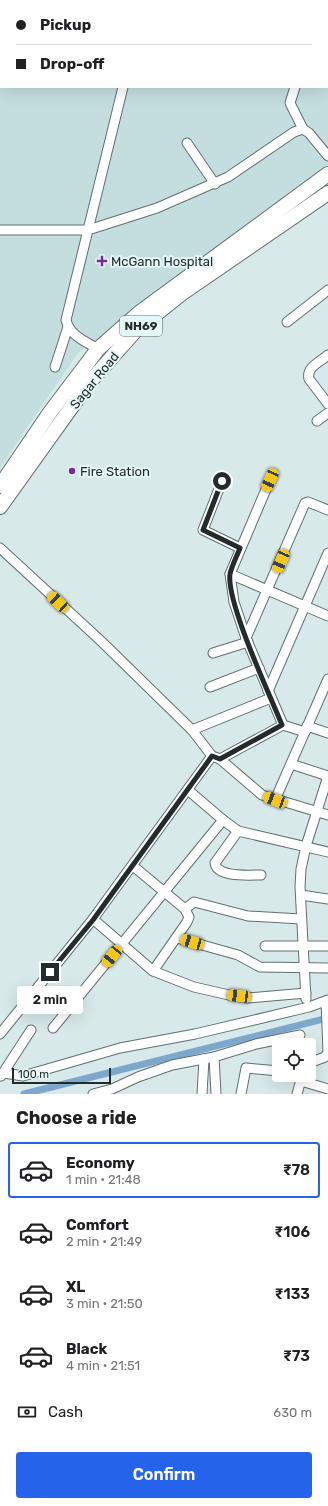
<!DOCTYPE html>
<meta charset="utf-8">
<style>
body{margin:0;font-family:Rubik,sans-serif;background:#f2f2f2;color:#202124;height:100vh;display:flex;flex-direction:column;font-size:15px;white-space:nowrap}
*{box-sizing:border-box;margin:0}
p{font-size:13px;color:#757577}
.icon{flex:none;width:22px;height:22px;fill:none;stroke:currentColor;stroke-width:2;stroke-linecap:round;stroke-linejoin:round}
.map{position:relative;height:1094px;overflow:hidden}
.details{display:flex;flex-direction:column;background:#fff;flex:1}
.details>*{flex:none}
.guide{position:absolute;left:0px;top:0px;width:328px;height:88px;box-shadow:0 4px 16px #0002;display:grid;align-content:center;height:88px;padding:0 16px;background:#fff}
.tools{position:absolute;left:272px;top:1038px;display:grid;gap:8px}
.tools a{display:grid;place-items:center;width:44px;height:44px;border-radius:4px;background:#fff;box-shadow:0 4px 16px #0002;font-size:20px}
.scale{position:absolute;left:12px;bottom:10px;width:99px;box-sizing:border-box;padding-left:4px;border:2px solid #242b2b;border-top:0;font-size:11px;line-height:14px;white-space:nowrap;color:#242b2b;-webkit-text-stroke:3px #e5f6f7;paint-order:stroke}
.end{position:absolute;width:18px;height:18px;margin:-9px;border:5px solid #242b2b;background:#fff;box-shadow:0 0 0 2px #fff}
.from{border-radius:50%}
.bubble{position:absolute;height:28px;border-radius:4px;background:#fff;box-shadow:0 4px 16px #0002;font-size:13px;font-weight:600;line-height:28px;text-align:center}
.car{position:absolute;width:12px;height:24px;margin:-12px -6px;border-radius:5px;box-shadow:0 0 3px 1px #0007;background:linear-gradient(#f5c518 24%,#345 0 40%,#f5c518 0 76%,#345 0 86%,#f5c518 0)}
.guide b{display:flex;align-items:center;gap:14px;height:38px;font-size:15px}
.guide b+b{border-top:1px solid #e0e0e0}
.guide i{width:10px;height:10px;background:#202124}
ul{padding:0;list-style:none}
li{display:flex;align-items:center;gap:12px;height:56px;margin:0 8px 6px;padding:0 8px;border:2px solid transparent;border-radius:4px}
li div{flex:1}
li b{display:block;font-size:15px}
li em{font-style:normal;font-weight:600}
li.selected{border-color:#2563eb}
li>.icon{width:36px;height:36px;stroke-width:1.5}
h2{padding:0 16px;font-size:18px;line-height:48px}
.pay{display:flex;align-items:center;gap:10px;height:44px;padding:0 16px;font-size:15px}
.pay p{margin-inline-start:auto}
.cta{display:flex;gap:8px;margin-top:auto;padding:8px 16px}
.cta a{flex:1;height:46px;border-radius:4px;background:#2563eb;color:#fff;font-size:16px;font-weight:600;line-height:46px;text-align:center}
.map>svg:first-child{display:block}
.built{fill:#c4dedf}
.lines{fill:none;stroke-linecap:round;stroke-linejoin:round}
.canal{stroke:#7ea8cb;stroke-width:7}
.minor-casing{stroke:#606f70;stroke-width:11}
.highway-casing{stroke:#606f70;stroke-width:16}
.minor{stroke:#fff;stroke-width:9}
.highway{stroke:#fff;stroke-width:14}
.route{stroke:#242b2b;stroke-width:5}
.poi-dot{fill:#762c9e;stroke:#e5f6f7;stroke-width:1.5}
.labels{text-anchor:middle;stroke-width:4;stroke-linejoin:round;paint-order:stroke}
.shield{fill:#e5f6f7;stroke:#5e6868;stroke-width:1}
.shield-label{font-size:12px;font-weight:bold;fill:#242b2b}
.poi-label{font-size:13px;fill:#242b2b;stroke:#e5f6f7;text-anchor:start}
.street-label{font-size:13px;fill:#242b2b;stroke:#e5f6f7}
</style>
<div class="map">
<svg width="328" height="1094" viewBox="0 0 328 1094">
<rect width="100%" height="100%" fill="#d8e9e9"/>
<polygon class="built" points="34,0 328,0 328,169 78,353 0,468 0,38 1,87 327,87 327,1"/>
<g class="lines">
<polyline class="canal" points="24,1094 328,1018"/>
<g class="minor-casing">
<g id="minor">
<polyline points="10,0 10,1"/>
<polyline points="31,1 31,0"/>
<polyline points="149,1 150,0"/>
<polyline points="0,4 1,4"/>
<polyline points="0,31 1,31"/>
<polyline points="295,87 290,103 303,129"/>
<polyline points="187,143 215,184"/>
<polyline points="0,230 88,230 123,87"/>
<polyline points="287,322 328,290"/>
<path d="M98 349C85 341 70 336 66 320L88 230 157 208 228 177 294 132 303 129 309 133 328 156"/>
<path d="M328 355C320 362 306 367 309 379L328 404"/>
<polyline points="55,367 68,327"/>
<polyline points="317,421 328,413"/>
<polyline points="270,480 230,574 234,602 246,638 283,725"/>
<polyline points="222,481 203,530 240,548"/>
<polyline points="0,548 101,641 192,730 212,756 220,759 262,795 328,815"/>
<polyline points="230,574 328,616"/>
<polyline points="246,638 305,503 308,502 328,510"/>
<polyline points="213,653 248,642"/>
<polyline points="210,687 259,668"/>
<polyline points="268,691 328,553"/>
<polyline points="307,726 328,733"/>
<polyline points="192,730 271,698"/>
<polyline points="220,759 283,725 305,732"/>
<polyline points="291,764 328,776"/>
<polyline points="188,790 223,820 238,831 328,852"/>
<polyline points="275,800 328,679"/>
<path d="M238 831 215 863C217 878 250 875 261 875"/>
<polyline points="133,866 185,909"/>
<polyline points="301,895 328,899"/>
<polyline points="93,919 153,971 194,987 229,995 248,998 306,993"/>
<polyline points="177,938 238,955 260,967 328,968"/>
<polyline points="265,946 328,946"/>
<polyline points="153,971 187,922 189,917 185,909 194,902 248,916 301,919"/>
<polyline points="306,999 300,887 301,869 306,846 328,776"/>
<polyline points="53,1028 223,820"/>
<polyline points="0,1034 93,919 212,756"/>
<polyline points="214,1057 216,1094"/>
<polyline points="309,1063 325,1057 328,1052 326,1001"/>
<polyline points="4,1073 23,1076 120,1048 195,1034 309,1007 328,1000"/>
<polyline points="1,1076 31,1030"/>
<polyline points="301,1081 328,1089"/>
<polyline points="93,1094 112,1089 138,1077 172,1065 214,1057 256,1044 300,1035"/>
<polyline points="202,1094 204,1059"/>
<polyline points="241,1094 246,1068 279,1071"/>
<polyline points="297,1094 302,1076"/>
</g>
</g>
<g class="highway-casing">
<g id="highway">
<polyline points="0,486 51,411 98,349 139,313 328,174"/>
<polyline points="0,507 88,384 136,330 181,294 328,193"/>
</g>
</g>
<use href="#minor" class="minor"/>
<use href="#highway" class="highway"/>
</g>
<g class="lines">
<path class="route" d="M50 972 93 920 212 756 220 759 282 725C270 695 226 602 230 574 232 565 237 556 240 548L203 530 222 481"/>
</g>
<g class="poi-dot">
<path d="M100 255h4v4h4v4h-4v4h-4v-4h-4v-4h4z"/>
<circle cx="72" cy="471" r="4"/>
</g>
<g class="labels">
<rect class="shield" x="120" y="316" width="42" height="20" rx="3"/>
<g class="shield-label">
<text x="141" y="330">NH69</text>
</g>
<g class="poi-label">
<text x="111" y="266">McGann Hospital</text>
<text x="80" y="476">Fire Station</text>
</g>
<g class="street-label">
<text transform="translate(94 380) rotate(-51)" y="5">Sagar Road</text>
</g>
</g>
</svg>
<div class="tools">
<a><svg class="icon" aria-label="locate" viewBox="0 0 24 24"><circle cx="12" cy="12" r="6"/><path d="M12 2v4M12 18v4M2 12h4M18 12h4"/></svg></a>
</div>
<div class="scale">100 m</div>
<i class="end from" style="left:222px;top:481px"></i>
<i class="end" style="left:50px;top:972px"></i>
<div class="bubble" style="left:17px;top:986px;width:66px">2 min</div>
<i class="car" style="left:270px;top:480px;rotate:204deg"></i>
<i class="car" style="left:281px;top:561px;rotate:203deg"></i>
<i class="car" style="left:58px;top:602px;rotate:313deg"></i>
<i class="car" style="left:275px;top:800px;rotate:291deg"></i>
<i class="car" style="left:192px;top:942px;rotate:286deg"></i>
<i class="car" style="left:112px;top:956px;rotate:219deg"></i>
<i class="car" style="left:239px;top:996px;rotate:277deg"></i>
<div class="guide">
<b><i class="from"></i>Pickup</b>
<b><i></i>Drop-off</b>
</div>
</div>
<section class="details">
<h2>Choose a ride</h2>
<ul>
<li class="selected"><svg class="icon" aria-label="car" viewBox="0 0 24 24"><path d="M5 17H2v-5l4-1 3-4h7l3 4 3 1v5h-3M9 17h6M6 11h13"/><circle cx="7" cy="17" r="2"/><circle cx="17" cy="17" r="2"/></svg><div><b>Economy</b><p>1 min · 21:48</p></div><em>₹78</em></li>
<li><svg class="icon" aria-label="car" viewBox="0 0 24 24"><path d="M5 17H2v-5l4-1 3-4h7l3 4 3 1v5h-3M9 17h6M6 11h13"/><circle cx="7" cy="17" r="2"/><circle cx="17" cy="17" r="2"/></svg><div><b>Comfort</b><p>2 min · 21:49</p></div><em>₹106</em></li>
<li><svg class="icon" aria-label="car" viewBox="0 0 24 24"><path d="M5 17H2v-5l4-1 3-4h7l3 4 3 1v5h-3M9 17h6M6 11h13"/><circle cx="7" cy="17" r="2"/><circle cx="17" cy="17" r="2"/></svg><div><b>XL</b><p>3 min · 21:50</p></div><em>₹133</em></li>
<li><svg class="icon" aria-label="car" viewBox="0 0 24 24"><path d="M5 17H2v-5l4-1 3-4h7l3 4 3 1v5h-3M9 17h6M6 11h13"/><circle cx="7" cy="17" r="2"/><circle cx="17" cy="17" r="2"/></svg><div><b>Black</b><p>4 min · 21:51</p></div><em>₹73</em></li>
</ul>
<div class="pay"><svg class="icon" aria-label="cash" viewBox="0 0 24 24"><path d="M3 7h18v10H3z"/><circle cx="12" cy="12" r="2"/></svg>Cash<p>630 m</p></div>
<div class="cta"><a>Confirm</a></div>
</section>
